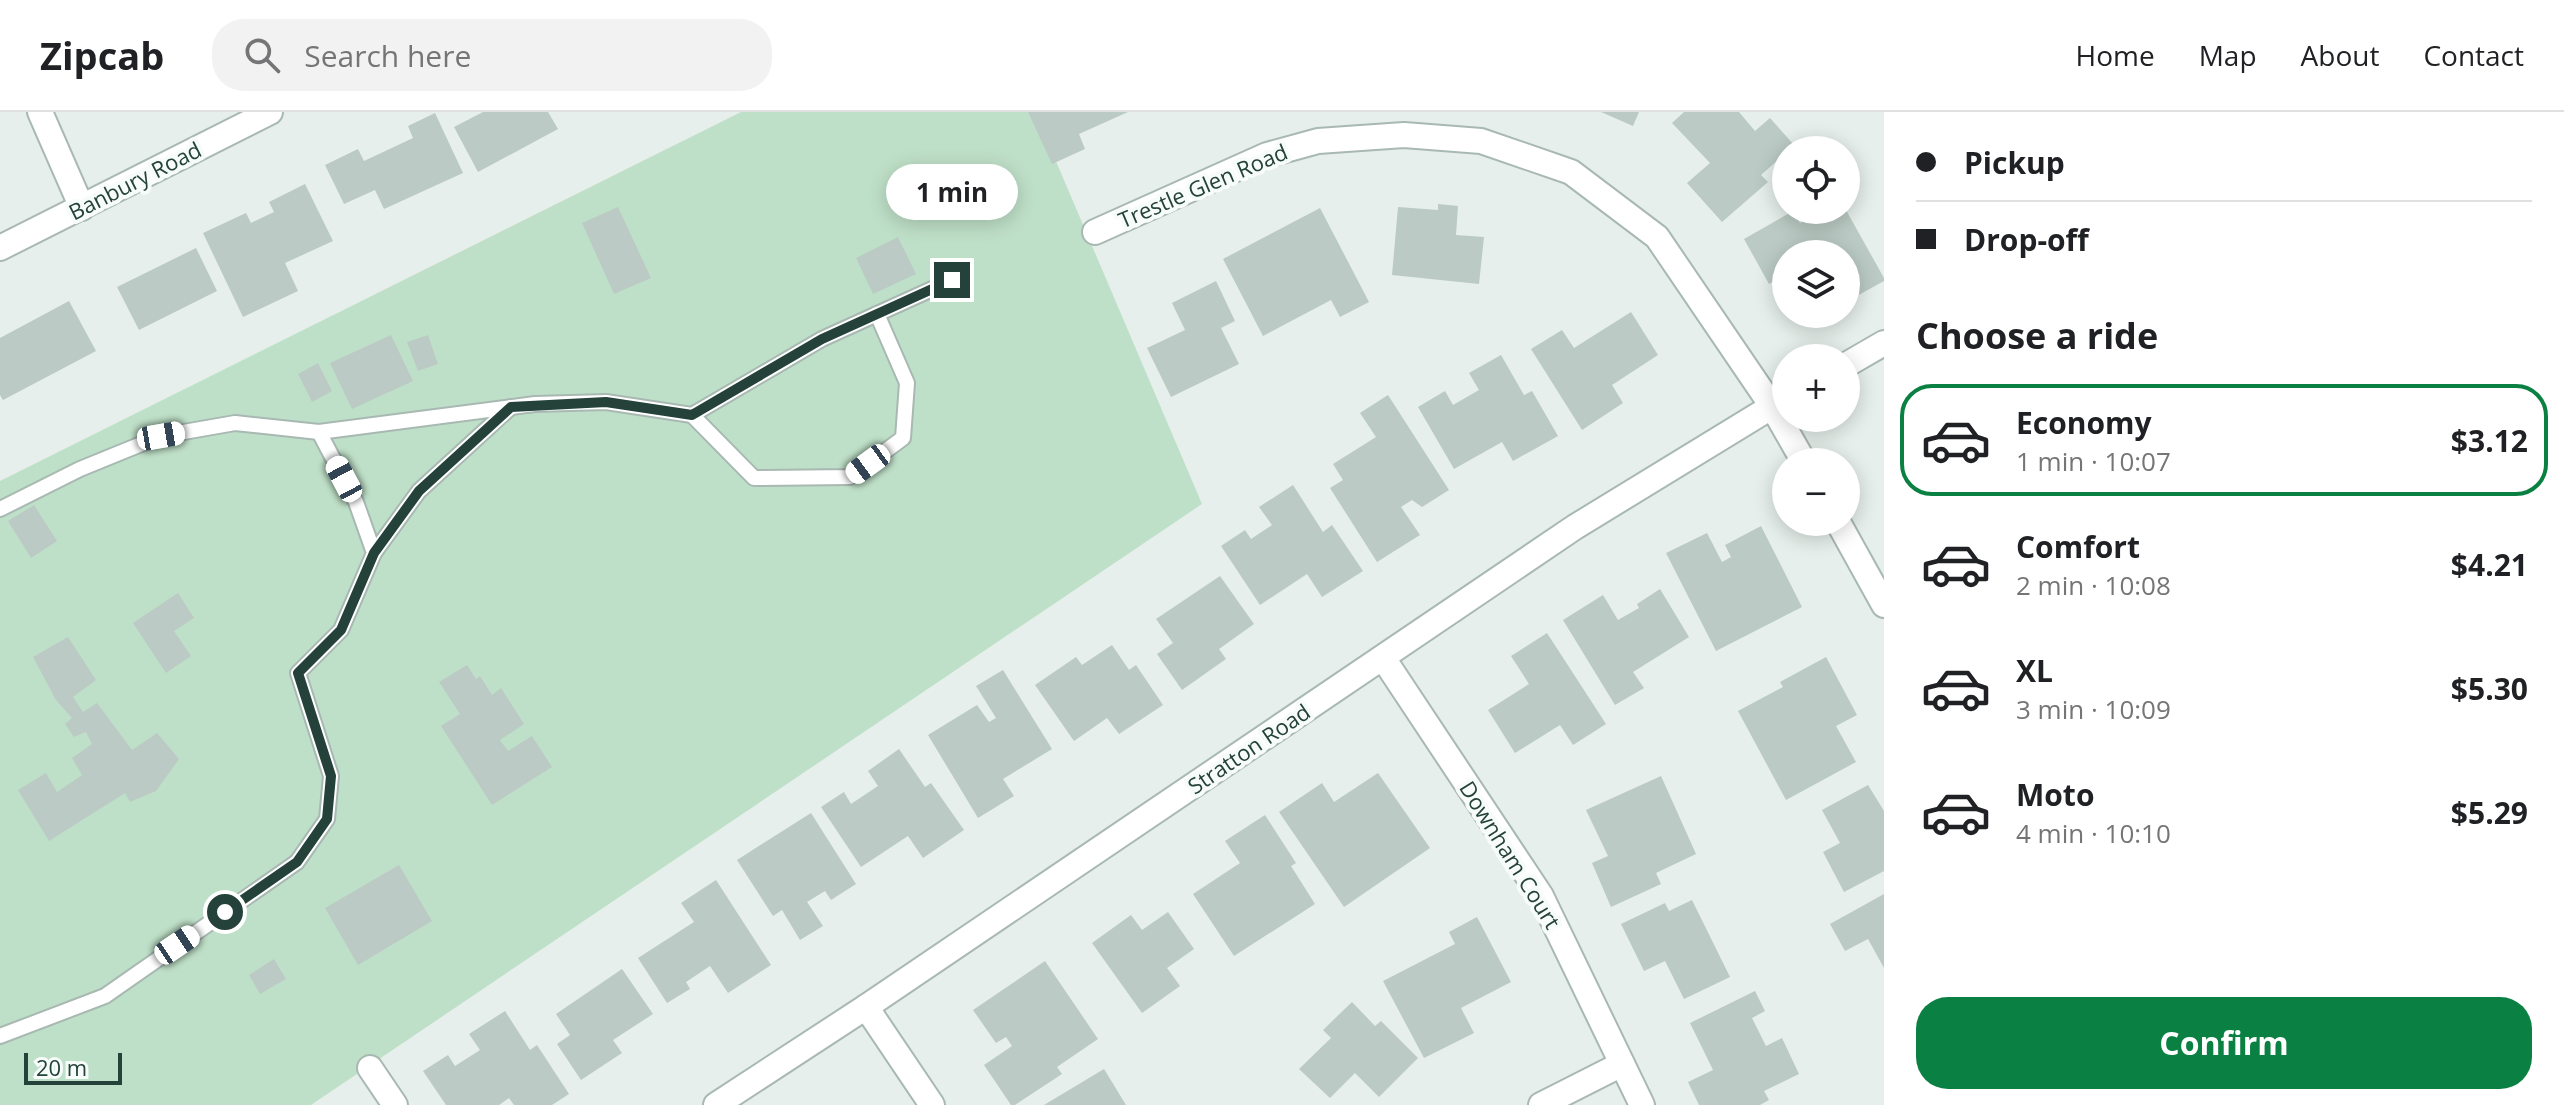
<!DOCTYPE html>
<meta charset="utf-8">
<style>
body{margin:0;font-family:"Open Sans",sans-serif;background:#f2f2f2;color:#202124;height:100vh;display:flex;flex-direction:column;font-size:30px;white-space:nowrap}
*{box-sizing:border-box;margin:0}
p{font-size:26px;color:#757577}
.icon{flex:none;width:44px;height:44px;fill:none;stroke:currentColor;stroke-width:2;stroke-linecap:round;stroke-linejoin:round}
.map{position:relative;flex:1;overflow:hidden}
.sheet{display:flex;flex-direction:column;background:#fff;width:680px}
.sheet>*{flex:none}
.banner{display:grid;align-content:center;height:176px;padding:0 32px;background:#fff}
.buttons{position:absolute;left:1772px;top:24px;display:grid;gap:16px}
.buttons a{display:grid;place-items:center;width:88px;height:88px;border-radius:50%;background:#fff;box-shadow:0 4px 20px #0003;font-size:40px}
.scale{position:absolute;left:24px;bottom:20px;width:98px;box-sizing:border-box;padding-left:8px;border:4px solid #24423a;border-top:0;font-size:22px;line-height:28px;white-space:nowrap;color:#24423a;-webkit-text-stroke:6px #f7fbf9;paint-order:stroke}
.end{position:absolute;width:36px;height:36px;margin:-18px;border:10px solid #24423a;background:#fff;box-shadow:0 0 0 4px #fff}
.from{border-radius:50%}
.bubble{position:absolute;height:56px;border-radius:28px;background:#fff;box-shadow:0 4px 20px #0003;font-size:26px;font-weight:700;line-height:56px;text-align:center}
.car{position:absolute;width:24px;height:48px;margin:-24px -12px;border-radius:10px;box-shadow:0 0 6px 2px #0007;background:linear-gradient(#fff 24%,#345 0 40%,#fff 0 76%,#345 0 86%,#fff 0)}
.banner b{display:flex;align-items:center;gap:28px;height:76px;font-size:30px}
.banner b+b{border-top:2px solid #e0e0e0}
.banner i{width:20px;height:20px;background:#202124}
ul{padding:0;list-style:none}
li{display:flex;align-items:center;gap:24px;height:112px;margin:0 16px 12px;padding:0 16px;border:4px solid transparent;border-radius:32px}
li div{flex:1}
li b{display:block;font-size:30px}
li em{font-style:normal;font-weight:700}
li.current{border-color:#0b8043}
li>.icon{width:72px;height:72px;stroke-width:1.5}
h2{padding:0 32px;font-size:36px;line-height:96px}
.action{display:flex;gap:16px;margin-top:auto;padding:16px 32px}
.action a{flex:1;height:92px;border-radius:32px;background:#0b8043;color:#fff;font-size:32px;font-weight:700;line-height:92px;text-align:center}
header{display:flex;align-items:center;gap:48px;box-sizing:border-box;height:112px;padding:0 40px;background:#fff;border-bottom:2px solid #e0e0e0}
header strong{font-size:38px}
nav{display:flex;gap:44px;margin-inline-start:auto;font-size:28px}
.search{width:560px;height:72px;background:#f2f2f2;display:flex;align-items:center;gap:20px;box-sizing:border-box;padding:0 28px;border-radius:32px;color:#757577;font-size:30px}
main{display:flex;flex:1;min-height:0}
.map>svg:first-child{display:block}
.green{fill:#bfe0c8}
.building{fill:#bbcac4}
.lines{fill:none;stroke-linecap:round;stroke-linejoin:round}
.service-casing{stroke:#a8b8b2;stroke-width:18}
.minor-casing{stroke:#a8b8b2;stroke-width:28}
.service{stroke:#fff;stroke-width:14}
.minor{stroke:#fff;stroke-width:24}
.route{stroke:#24423a;stroke-width:10}
.labels{text-anchor:middle;stroke-width:8;stroke-linejoin:round;paint-order:stroke}
.street-label{font-size:22px;fill:#24423a;stroke:#f7fbf9}
</style>
<header>
<strong>Zipcab</strong>
<div class="search"><svg class="icon" aria-label="search" viewBox="0 0 24 24"><circle cx="10" cy="10" r="6"/><path d="M15 15l6 6"/></svg>Search here</div>
<nav><a>Home</a><a>Map</a><a>About</a><a>Contact</a></nav>
</header>
<main>
<div class="map">
<svg width="1884" height="993" viewBox="0 0 1884 993">
<rect width="100%" height="100%" fill="#e6efeb"/>
<polygon class="green" points="741,0 1035,0 1202,392 311,993 0,993 0,369"/>
<g class="building">
<polygon points="483,0 548,0 558,17 478,60 454,15"/>
<polygon points="1028,0 1128,0 1079,22 1085,37 1052,52"/>
<polygon points="1601,0 1639,0 1633,14"/>
<polygon points="1684,0 1739,0 1755,19 1770,6 1794,33 1786,38 1786,41 1761,63 1768,70 1722,110 1687,71 1710,51 1672,11"/>
<polygon points="435,1 463,61 384,97 375,78 344,92 325,53 358,37 364,49 413,26 408,14"/>
<polygon points="305,72 333,129 285,151 298,179 243,205 203,121 246,101 251,111 274,100 269,90"/>
<polygon points="1438,92 1458,94 1456,123 1484,125 1479,172 1392,163 1398,95 1438,98"/>
<polygon points="618,95 651,166 614,182 582,111"/>
<polygon points="1320,96 1369,190 1340,205 1331,188 1263,224 1223,147"/>
<polygon points="1824,98 1846,98 1884,166 1884,169 1846,190 1846,142 1786,142 1786,162 1769,172 1744,127 1793,99 1800,111"/>
<polygon points="898,125 916,162 873,182 856,146"/>
<polygon points="196,136 217,179 139,218 117,175"/>
<polygon points="1216,169 1235,209 1221,216 1239,252 1171,285 1147,236 1185,218 1172,191"/>
<polygon points="69,189 96,239 3,288 0,283 0,226"/>
<polygon points="1631,200 1658,243 1612,273 1623,291 1582,318 1531,237 1562,218 1574,236"/>
<polygon points="1808,202 1825,202 1812,209"/>
<polygon points="391,223 413,269 352,297 330,251"/>
<polygon points="428,223 438,252 418,259 407,230"/>
<polygon points="1501,243 1524,283 1532,279 1558,324 1513,349 1502,330 1454,357 1418,295 1445,279 1453,293 1479,278 1469,261"/>
<polygon points="318,251 332,279 312,290 298,262"/>
<polygon points="1388,283 1449,378 1422,395 1412,388 1401,395 1420,423 1377,450 1330,376 1343,368 1333,352 1376,325 1360,301"/>
<polygon points="1293,373 1323,420 1332,413 1363,459 1322,485 1307,462 1260,493 1221,434 1245,418 1251,427 1272,413 1259,395"/>
<polygon points="34,393 57,429 31,446 8,409"/>
<polygon points="1761,414 1802,495 1716,539 1666,441 1707,421 1722,450 1731,445 1725,433"/>
<polygon points="1220,464 1254,512 1219,537 1226,547 1182,578 1157,542 1173,531 1156,507"/>
<polygon points="1660,477 1689,525 1633,560 1644,576 1615,593 1563,508 1603,483 1618,508 1639,496 1637,492"/>
<polygon points="178,481 194,506 174,519 191,544 166,561 133,511"/>
<polygon points="1547,521 1606,612 1573,633 1560,613 1515,641 1488,598 1529,572 1511,544"/>
<polygon points="68,525 96,568 73,585 83,600 97,591 132,638 157,621 179,647 156,679 130,690 125,681 49,729 18,678 46,661 57,680 82,663 72,646 92,632 86,620 74,625 65,612 72,606 56,588 33,545"/>
<polygon points="1112,533 1129,558 1136,553 1163,593 1119,622 1107,606 1074,629 1035,573 1076,545 1082,553"/>
<polygon points="1826,545 1857,603 1836,614 1856,650 1786,688 1738,599 1783,575 1780,570"/>
<polygon points="467,553 476,567 480,564 492,583 501,576 524,612 500,628 508,639 532,624 552,655 492,693 441,614 460,602 439,570"/>
<polygon points="1003,558 1052,637 1003,667 1014,684 978,706 928,623 977,593 989,610 996,606 976,574"/>
<polygon points="899,637 925,675 931,671 964,718 923,746 908,724 861,755 821,695 844,680 851,692 878,674 868,659"/>
<polygon points="1378,661 1430,736 1344,795 1279,700 1322,671 1334,690"/>
<polygon points="1661,664 1696,742 1656,761 1661,772 1611,795 1592,751 1608,744 1586,698"/>
<polygon points="1868,673 1884,699 1884,759 1844,780 1823,740 1840,731 1822,698"/>
<polygon points="811,701 856,772 831,788 825,779 807,790 823,814 800,828 782,798 773,804 737,748"/>
<polygon points="1265,703 1296,751 1291,754 1315,792 1234,844 1193,782 1240,751 1225,729"/>
<polygon points="399,753 432,809 358,853 325,796"/>
<polygon points="716,768 771,853 728,881 710,854 686,870 690,877 667,891 638,846 694,810 681,791"/>
<polygon points="1884,782 1884,856 1868,827 1845,839 1830,812"/>
<polygon points="1692,788 1730,865 1684,887 1665,849 1644,859 1621,812 1665,791 1669,799"/>
<polygon points="1168,800 1194,837 1167,856 1180,874 1142,901 1092,831 1131,803 1142,818"/>
<polygon points="1477,805 1511,870 1461,896 1474,921 1424,946 1383,869 1455,832 1449,820"/>
<polygon points="274,847 286,867 260,882 249,863"/>
<polygon points="1045,849 1098,927 1057,955 1062,962 1015,993 1011,993 984,953 1012,934 1006,925 996,931 973,898"/>
<polygon points="622,857 653,902 613,928 622,941 581,968 557,932 570,923 556,902"/>
<polygon points="1755,879 1765,899 1752,906 1766,934 1782,926 1799,962 1764,979 1769,988 1760,993 1699,993 1688,970 1713,958 1690,911"/>
<polygon points="1352,890 1375,914 1381,909 1418,946 1379,985 1355,961 1330,986 1299,957 1331,926 1323,918"/>
<polygon points="505,899 530,938 537,933 569,982 552,993 514,993 509,986 499,993 446,993 423,959 448,943 455,954 480,938 469,922"/>
<polygon points="1104,957 1126,993 1044,993"/>
</g>
<g class="lines">
<g class="service-casing">
<g id="service">
<polyline points="692,303 754,366 850,365 903,326 907,271 877,202"/>
<polyline points="0,397 80,357 161,324 235,311 319,320 535,292 606,290 692,303 822,227 952,168"/>
<polyline points="374,441 419,379 511,295"/>
<polyline points="0,924 105,884 297,750 327,707 331,664 298,561 341,518 374,441 356,390 319,320"/>
</g>
</g>
<g class="minor-casing">
<g id="minor">
<polyline points="40,0 82,96"/>
<polyline points="1095,120 1267,43 1318,29 1404,23 1481,29 1571,60 1657,125 1772,294 1804,350"/>
<polyline points="0,136 270,0"/>
<polyline points="1846,253 1884,231"/>
<polyline points="1838,410 1884,493"/>
<polyline points="1383,546 1541,784 1642,993"/>
<polyline points="866,895 932,993"/>
<polyline points="370,956 395,993"/>
<polyline points="716,993 866,895 1575,415 1786,286"/>
<polyline points="1541,993 1622,952"/>
</g>
</g>
<use href="#service" class="service"/>
<use href="#minor" class="minor"/>
</g>
<g class="lines">
<polyline class="route" points="225,800 297,750 327,707 331,664 298,561 341,518 374,441 419,379 511,295 606,290 692,303 822,227 952,168"/>
</g>
<g class="labels">
<g class="street-label">
<text transform="translate(135 69) rotate(-27)" y="8">Banbury Road</text>
<text transform="translate(1203 74) rotate(-23)" y="8">Trestle Glen Road</text>
<text transform="translate(1249 637) rotate(-34)" y="8">Stratton Road</text>
<text transform="translate(1510 743) rotate(58)" y="8">Downham Court</text>
</g>
</g>
</svg>
<div class="buttons">
<a><svg class="icon" aria-label="locate" viewBox="0 0 24 24"><circle cx="12" cy="12" r="6"/><path d="M12 2v4M12 18v4M2 12h4M18 12h4"/></svg></a>
<a><svg class="icon" aria-label="layers" viewBox="0 0 24 24"><path d="M12 4l9 5-9 5-9-5zM3 14l9 5 9-5"/></svg></a>
<a>+</a>
<a>−</a>
</div>
<div class="scale">20 m</div>
<i class="end from" style="left:225px;top:800px"></i>
<i class="end" style="left:952px;top:168px"></i>
<div class="bubble" style="left:886px;top:52px;width:132px">1 min</div>
<i class="car" style="left:161px;top:324px;rotate:80deg"></i>
<i class="car" style="left:868px;top:352px;rotate:234deg"></i>
<i class="car" style="left:344px;top:367px;rotate:332deg"></i>
<i class="car" style="left:177px;top:833px;rotate:56deg"></i>
</div>
<section class="sheet">
<div class="banner">
<b><i class="from"></i>Pickup</b>
<b><i></i>Drop-off</b>
</div>
<h2>Choose a ride</h2>
<ul>
<li class="current"><svg class="icon" aria-label="car" viewBox="0 0 24 24"><path d="M5 17H2v-5l4-1 3-4h7l3 4 3 1v5h-3M9 17h6M6 11h13"/><circle cx="7" cy="17" r="2"/><circle cx="17" cy="17" r="2"/></svg><div><b>Economy</b><p>1 min · 10:07</p></div><em>$3.12</em></li>
<li><svg class="icon" aria-label="car" viewBox="0 0 24 24"><path d="M5 17H2v-5l4-1 3-4h7l3 4 3 1v5h-3M9 17h6M6 11h13"/><circle cx="7" cy="17" r="2"/><circle cx="17" cy="17" r="2"/></svg><div><b>Comfort</b><p>2 min · 10:08</p></div><em>$4.21</em></li>
<li><svg class="icon" aria-label="car" viewBox="0 0 24 24"><path d="M5 17H2v-5l4-1 3-4h7l3 4 3 1v5h-3M9 17h6M6 11h13"/><circle cx="7" cy="17" r="2"/><circle cx="17" cy="17" r="2"/></svg><div><b>XL</b><p>3 min · 10:09</p></div><em>$5.30</em></li>
<li><svg class="icon" aria-label="car" viewBox="0 0 24 24"><path d="M5 17H2v-5l4-1 3-4h7l3 4 3 1v5h-3M9 17h6M6 11h13"/><circle cx="7" cy="17" r="2"/><circle cx="17" cy="17" r="2"/></svg><div><b>Moto</b><p>4 min · 10:10</p></div><em>$5.29</em></li>
</ul>
<div class="action"><a>Confirm</a></div>
</section>
</main>
